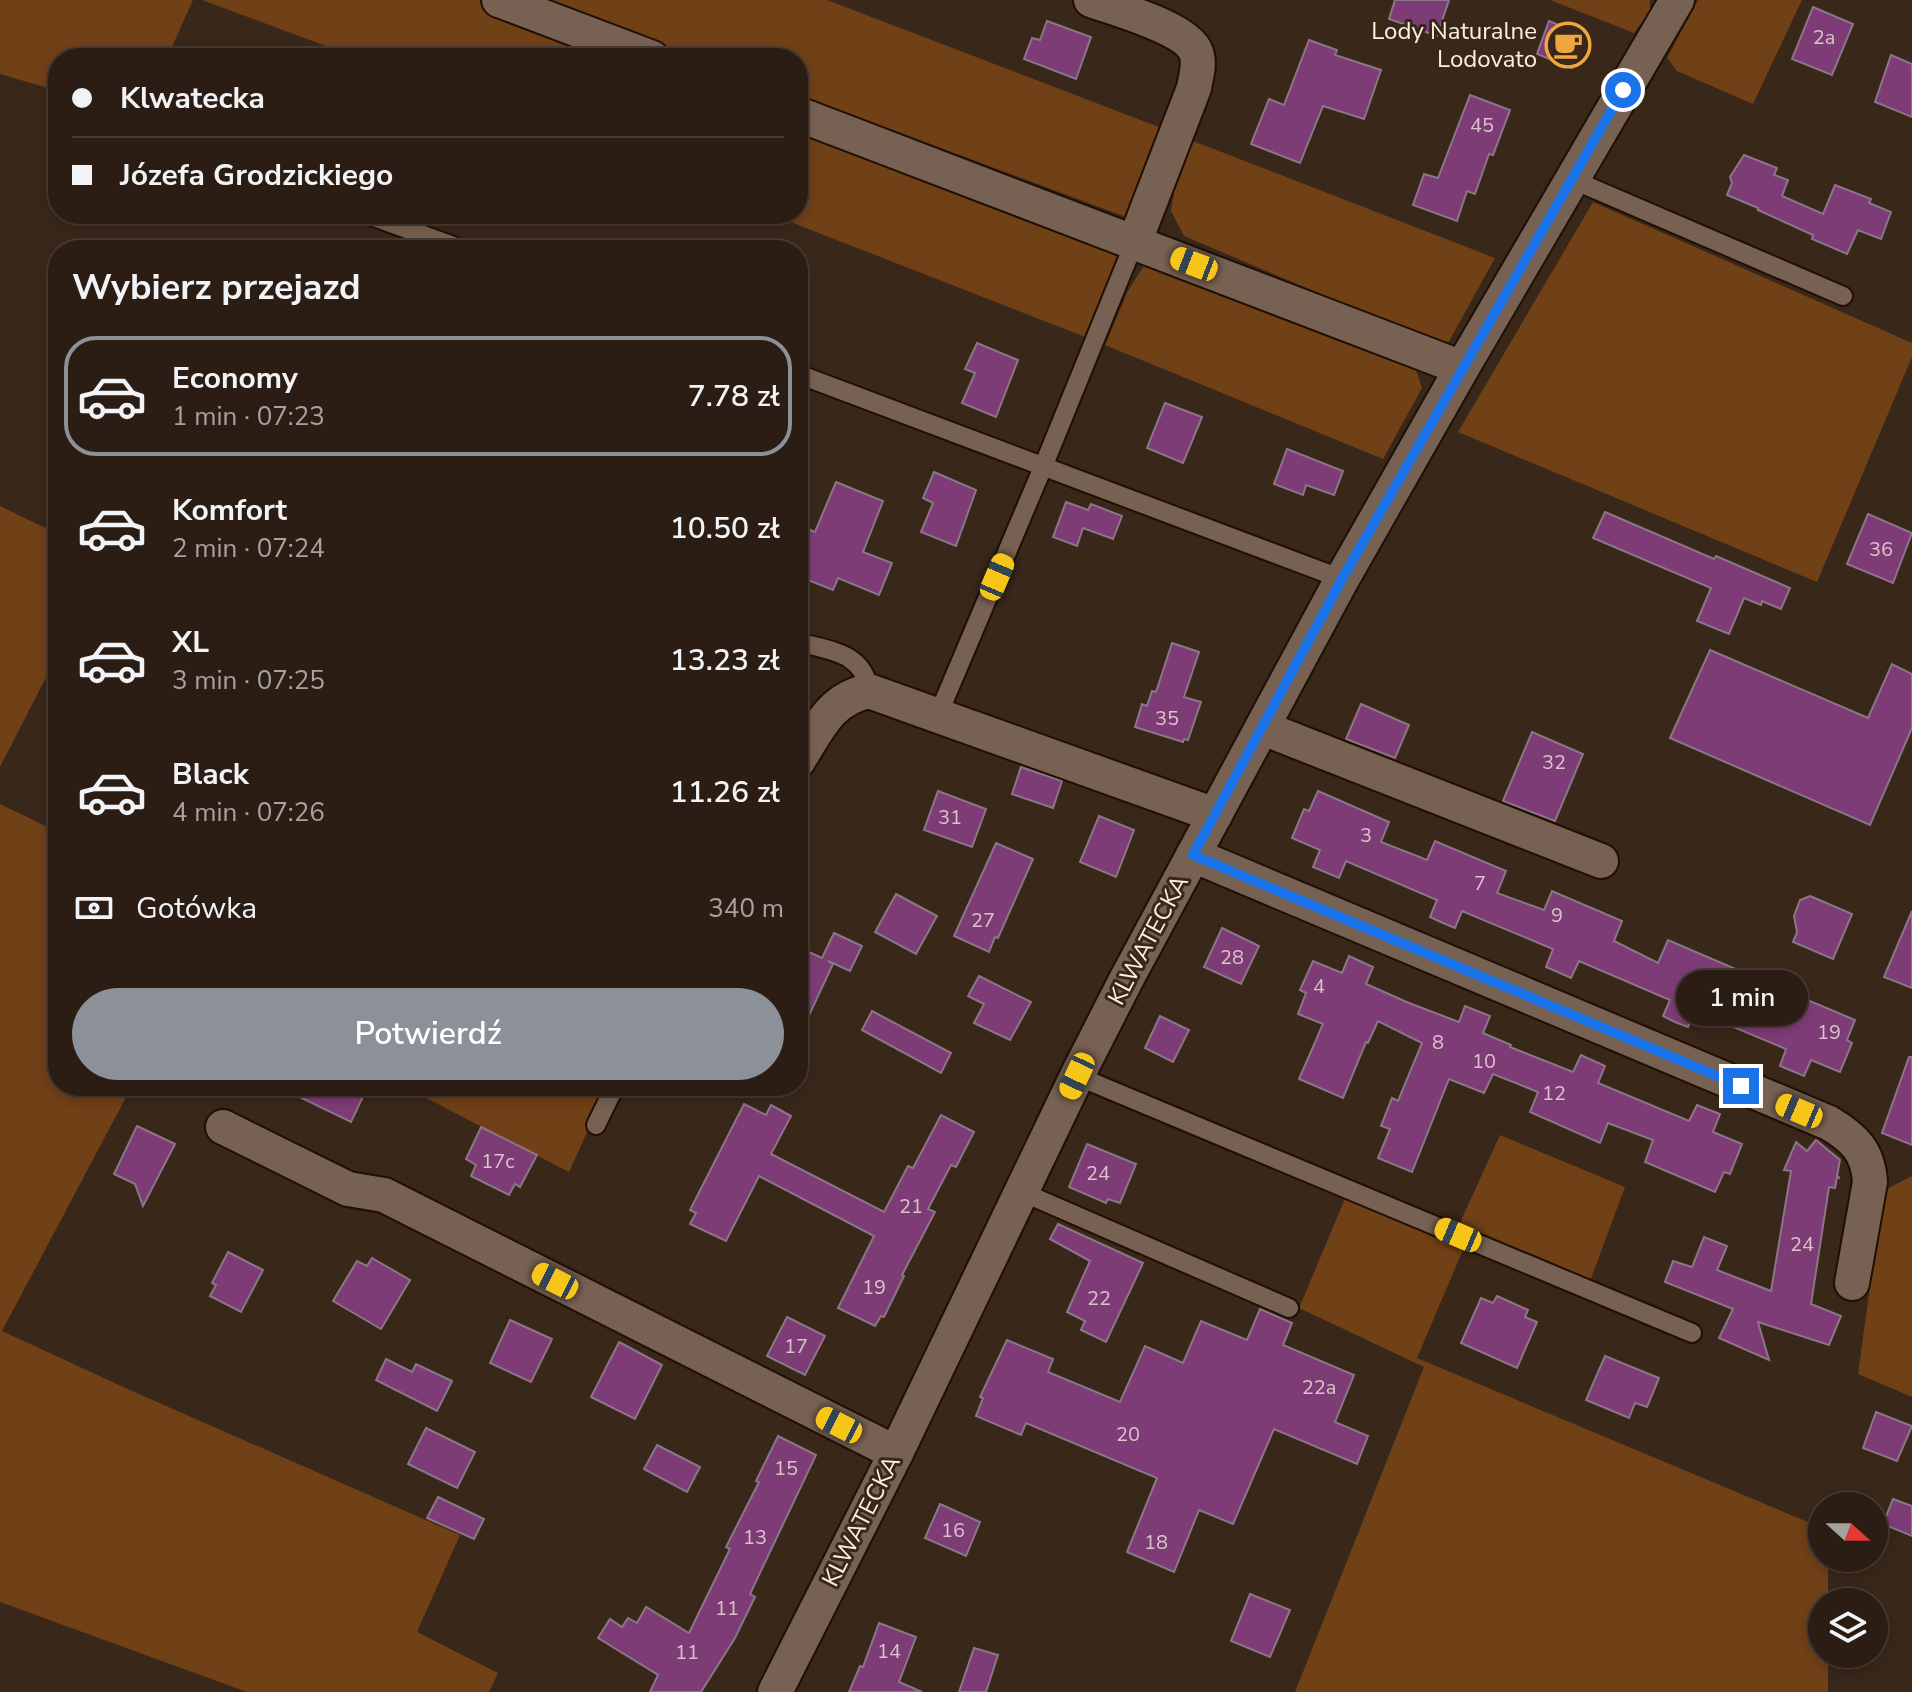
<!DOCTYPE html>
<html lang="pl">
<meta charset="utf-8">
<style>
body{margin:0;font-family:"Nunito Sans",sans-serif;background:#33261c;color:#f1f3f6;height:100vh;display:flex;flex-direction:column;font-size:30px;white-space:nowrap}
*{box-sizing:border-box;margin:0}
p{font-size:26px;color:#a6a2a0}
.icon{flex:none;width:44px;height:44px;fill:none;stroke:currentColor;stroke-width:2;stroke-linecap:round;stroke-linejoin:round}
.map{position:relative;flex:1;overflow:hidden}
.drawer{position:absolute;left:48px;top:240px;width:760px;height:856px;display:flex;flex-direction:column;background:#2b1d13;border-radius:32px;box-shadow:0 4px 12px #0003,0 0 0 2px #473b33}
.drawer>*{flex:none}
.guide{position:absolute;left:48px;top:48px;width:760px;height:176px;border-radius:32px;box-shadow:0 4px 12px #0003,0 0 0 2px #473b33;display:grid;align-content:center;height:176px;padding:0 24px;background:#2b1d13}
.needle{width:52px;rotate:111deg}
.controls{position:absolute;left:1808px;top:1492px;display:grid;gap:16px}
.controls a{display:grid;place-items:center;width:80px;height:80px;border-radius:50%;background:#2b1d13;box-shadow:0 4px 12px #0003,0 0 0 2px #473b33;font-size:40px}
.end{position:absolute;width:36px;height:36px;margin:-18px;border:10px solid #1a73e8;background:#fff;box-shadow:0 0 0 4px #fff}
.from{border-radius:50%}
.bubble{position:absolute;height:56px;border-radius:28px;background:#2b1d13;box-shadow:0 4px 12px #0003,0 0 0 2px #473b33;font-size:26px;font-weight:600;line-height:56px;text-align:center}
.car{position:absolute;width:24px;height:48px;margin:-24px -12px;border-radius:10px;box-shadow:0 0 6px 2px #0007;background:linear-gradient(#f5c518 24%,#345 0 40%,#f5c518 0 76%,#345 0 86%,#f5c518 0)}
.guide b{display:flex;align-items:center;gap:28px;height:76px;font-size:30px}
.guide b+b{border-top:2px solid #473b33}
.guide i{width:20px;height:20px;background:#f1f3f6}
ul{padding:0;list-style:none}
li{display:flex;align-items:center;gap:24px;height:120px;margin:0 16px 12px;padding:0 8px;border:4px solid transparent;border-radius:32px}
li div{flex:1}
li b{display:block;font-size:30px}
li em{font-style:normal;font-weight:600}
li.current{border-color:#8c9099}
li>.icon{width:72px;height:72px;stroke-width:1.5}
h2{padding:0 24px;font-size:36px;line-height:96px}
.pay{display:flex;align-items:center;gap:20px;height:88px;padding:0 24px;font-size:30px}
.pay p{margin-inline-start:auto}
.cta{display:flex;gap:16px;margin-top:auto;padding:16px 24px}
.cta a{flex:1;height:92px;border-radius:48px;background:#8c9099;color:#fff;font-size:32px;font-weight:600;line-height:92px;text-align:center}
.map>svg:first-child{display:block}
.green{fill:#704017}
.building{fill:#7e3c77;stroke:#8b7688;stroke-width:2}
.lines{fill:none;stroke-linecap:round;stroke-linejoin:round}
.service-casing{stroke:#200f03;stroke-width:22}
.minor-casing{stroke:#200f03;stroke-width:38}
.service{stroke:#776152;stroke-width:18}
.minor{stroke:#776152;stroke-width:34}
.route{stroke:#1a73e8;stroke-width:10}
.labels{text-anchor:middle;stroke-width:6;stroke-linejoin:round;paint-order:stroke}
.number-label{font-size:20px;fill:#dcc2ca}
.poi-label{font-size:24px;fill:#fcefe6;stroke:#392719;text-anchor:end}
.street-label{font-size:24px;fill:#fcefe6;stroke:#392719}
</style>
<div class="map">
<svg width="1912" height="1692" viewBox="0 0 1912 1692">
<rect width="100%" height="100%" fill="#392719"/>
<g class="green">
<polygon points="0,0 193,0 167,58 58,58 58,91 0,74"/>
<polygon points="202,0 496,0 646,58 358,58"/>
<polygon points="546,0 827,0 1164,129 1134,220 798,95 798,58 699,58"/>
<polygon points="1550,0 1650,0 1650,12 1634,33"/>
<polygon points="1698,0 1802,0 1753,104 1677,71 1667,58"/>
<polygon points="798,116 1131,245 1088,338 770,214 798,214"/>
<polygon points="1188,139 1495,258 1447,345 1418,335 1184,236 1171,211 1180,158"/>
<polygon points="1593,202 1912,343 1912,357 1817,582 1458,432"/>
<polygon points="1145,264 1413,361 1422,388 1383,459 1105,345 1128,291"/>
<polygon points="0,506 58,534 58,654 0,767"/>
<polygon points="0,804 58,832 58,1086 132,1086 2,1331 132,1391 460,1535 417,1632 498,1673 489,1692 247,1692 0,1602"/>
<polygon points="403,1086 576,1086 602,1099 569,1172"/>
<polygon points="1500,1135 1625,1187 1590,1281 1471,1231 1417,1358 1822,1528 1822,1558 1828,1558 1828,1602 1822,1602 1822,1654 1828,1654 1828,1692 1295,1692 1424,1367 1299,1308 1352,1182 1458,1227"/>
<polygon points="1912,1176 1912,1397 1858,1374 1883,1191"/>
</g>
<g class="building">
<polygon points="1395,0 1449,0 1437,36 1389,19"/>
<polygon points="1813,7 1853,24 1832,75 1792,59"/>
<polygon points="1047,21 1091,37 1076,79 1024,59 1032,38 1040,40"/>
<polygon points="1549,21 1585,36 1572,68 1537,54"/>
<polygon points="1309,40 1337,50 1335,55 1381,70 1364,119 1323,106 1300,163 1251,144 1269,99 1284,105"/>
<polygon points="1891,55 1912,64 1912,117 1875,102"/>
<polygon points="1470,95 1510,110 1493,155 1489,154 1475,194 1467,191 1457,221 1413,205 1424,174 1438,178"/>
<polygon points="1744,155 1777,168 1774,175 1788,180 1782,196 1823,214 1835,185 1871,199 1869,203 1891,212 1881,239 1858,230 1847,254 1812,239 1813,235 1758,210 1758,208 1727,195 1732,183 1730,177"/>
<polygon points="977,343 1018,360 996,417 962,403 975,373 965,369"/>
<polygon points="1165,403 1202,417 1183,463 1147,448"/>
<polygon points="1287,449 1343,471 1334,495 1306,485 1303,495 1274,484"/>
<polygon points="934,472 976,490 956,546 921,532 933,503 923,498"/>
<polygon points="836,482 883,501 863,552 892,563 879,595 838,578 833,590 798,576 798,525 815,532"/>
<polygon points="1066,502 1088,510 1091,504 1122,516 1113,539 1083,528 1077,546 1053,537"/>
<polygon points="1605,512 1714,559 1716,556 1790,588 1781,609 1762,601 1761,605 1744,598 1729,634 1697,621 1711,588 1593,538"/>
<polygon points="1868,514 1912,533 1893,583 1847,564"/>
<polygon points="1172,643 1199,652 1184,697 1201,702 1188,740 1184,739 1183,742 1135,727 1142,704 1147,706 1152,691 1156,692"/>
<polygon points="1710,650 1868,718 1892,664 1912,674 1912,728 1870,825 1670,738"/>
<polygon points="1361,704 1409,725 1395,758 1346,739"/>
<polygon points="1532,732 1583,754 1555,821 1503,801"/>
<polygon points="1021,767 1062,781 1053,808 1012,794"/>
<polygon points="938,791 986,809 972,847 924,830"/>
<polygon points="1318,791 1389,822 1381,842 1427,860 1435,841 1506,871 1497,893 1544,910 1552,891 1622,921 1614,941 1658,963 1668,940 1738,970 1730,990 1736,993 1735,996 1776,1009 1784,990 1855,1020 1847,1040 1852,1043 1840,1072 1811,1060 1804,1076 1780,1066 1786,1049 1695,1011 1688,1027 1675,1022 1663,1016 1670,1000 1579,961 1571,978 1546,967 1553,949 1462,911 1455,928 1443,923 1430,917 1437,900 1346,861 1339,878 1313,867 1320,850 1292,838 1304,809 1309,811"/>
<polygon points="1099,816 1134,830 1116,877 1080,862"/>
<polygon points="996,843 1033,859 998,938 995,937 989,952 954,936"/>
<polygon points="896,894 937,916 916,954 875,932"/>
<polygon points="1810,896 1852,914 1833,959 1793,942 1797,932 1794,916 1800,900"/>
<polygon points="1912,911 1912,988 1884,977"/>
<polygon points="1222,928 1259,946 1241,984 1204,967"/>
<polygon points="834,933 862,946 850,971 828,961 833,964 798,1039 798,947 822,958"/>
<polygon points="1349,956 1373,967 1366,984 1409,1003 1459,1022 1465,1006 1490,1016 1483,1033 1511,1045 1510,1047 1573,1072 1581,1055 1605,1066 1598,1083 1689,1121 1697,1105 1720,1114 1713,1132 1742,1144 1730,1174 1724,1172 1715,1192 1692,1182 1645,1162 1653,1140 1608,1123 1600,1143 1530,1112 1538,1092 1493,1074 1484,1093 1449,1079 1412,1172 1378,1158 1390,1129 1381,1126 1392,1098 1398,1101 1422,1043 1378,1021 1368,1043 1366,1042 1343,1098 1299,1079 1323,1024 1298,1014 1306,993 1300,990 1313,961 1342,973"/>
<polygon points="979,976 1031,1002 1010,1040 974,1023 984,1004 968,996"/>
<polygon points="872,1011 951,1053 941,1073 862,1030"/>
<polygon points="1160,1016 1189,1030 1173,1062 1145,1048"/>
<polygon points="1909,1057 1912,1057 1912,1145 1882,1133"/>
<polygon points="277,1086 368,1086 351,1122"/>
<polygon points="744,1104 766,1115 771,1105 791,1116 771,1154 884,1212 908,1166 913,1168 941,1115 974,1132 956,1167 951,1165 928,1209 935,1212 902,1275 904,1276 884,1317 881,1316 875,1326 838,1308 874,1236 759,1176 726,1241 690,1224 696,1213 690,1210"/>
<polygon points="137,1126 175,1144 143,1206 135,1184 114,1174"/>
<polygon points="481,1127 537,1155 520,1187 515,1184 509,1195 471,1176 476,1165 466,1159"/>
<polygon points="1816,1140 1840,1160 1837,1176 1840,1178 1837,1177 1835,1188 1829,1187 1811,1304 1841,1316 1829,1345 1758,1322 1769,1360 1719,1338 1733,1309 1665,1282 1673,1261 1692,1267 1704,1237 1727,1246 1717,1270 1771,1291 1791,1171 1784,1170 1796,1142 1807,1151"/>
<polygon points="1087,1144 1136,1164 1120,1203 1108,1199 1106,1203 1069,1187"/>
<polygon points="1058,1224 1143,1263 1106,1342 1081,1330 1085,1321 1067,1312 1090,1261 1050,1239"/>
<polygon points="228,1252 263,1270 241,1312 210,1296 216,1285 212,1283"/>
<polygon points="372,1258 410,1280 381,1329 333,1301 357,1261 367,1266"/>
<polygon points="1497,1296 1528,1310 1525,1317 1537,1322 1517,1368 1461,1343 1481,1298 1493,1303"/>
<polygon points="1260,1309 1292,1323 1283,1345 1354,1375 1335,1422 1368,1436 1357,1464 1274,1429 1233,1524 1199,1510 1174,1572 1127,1552 1157,1478 1026,1423 1021,1435 976,1416 983,1398 980,1397 1007,1340 1053,1359 1048,1372 1120,1402 1145,1346 1183,1363 1201,1321 1247,1340"/>
<polygon points="787,1317 825,1336 805,1375 767,1356"/>
<polygon points="510,1320 552,1339 531,1382 490,1363"/>
<polygon points="619,1342 662,1365 635,1419 591,1397"/>
<polygon points="1605,1356 1659,1378 1647,1407 1635,1403 1629,1418 1586,1400"/>
<polygon points="386,1359 412,1372 416,1364 452,1381 437,1411 376,1380"/>
<polygon points="1876,1412 1912,1426 1897,1461 1863,1448"/>
<polygon points="426,1428 475,1452 457,1488 408,1464"/>
<polygon points="778,1436 816,1455 750,1594 755,1597 735,1638 701,1692 650,1692 658,1675 598,1638 610,1619 622,1627 628,1618 637,1623 646,1607 689,1633 730,1549 726,1547 759,1482 756,1481"/>
<polygon points="657,1445 700,1467 687,1492 644,1469"/>
<polygon points="438,1497 484,1519 474,1539 427,1518"/>
<polygon points="1893,1499 1912,1506 1912,1536 1883,1524"/>
<polygon points="940,1504 980,1522 966,1556 925,1538"/>
<polygon points="1250,1594 1290,1610 1270,1657 1231,1641"/>
<polygon points="879,1623 916,1637 899,1682 922,1692 849,1692 860,1666 863,1667"/>
<polygon points="974,1648 998,1655 986,1692 959,1692"/>
</g>
<g class="lines">
<g class="service-casing">
<g id="service">
<polyline points="1571,179 1843,296"/>
<polyline points="366,214 464,250"/>
<polyline points="798,374 1342,579"/>
<path d="M798 642C830 651 864 652 869 691"/>
<polyline points="938,715 1043,467 1135,241"/>
<polyline points="1077,1076 1692,1333"/>
<polyline points="596,1125 615,1086"/>
<polyline points="1022,1192 1289,1308"/>
</g>
</g>
<g class="minor-casing">
<g id="minor">
<polyline points="499,0 652,58"/>
<path d="M1091 0C1116 9 1183 27 1195 50 1201 62 1196 76 1194 88L1135 241"/>
<polyline points="798,114 1462,368"/>
<polyline points="1263,728 1601,861"/>
<path d="M798 761C818 730 829 699 869 691L1215 815"/>
<path d="M1193 855 1829 1123C1854 1138 1868 1151 1870 1182L1852 1283"/>
<polyline points="223,1127 348,1189 384,1195 896,1453"/>
<polyline points="775,1692 896,1453 1077,1076 1127,978 1342,579 1462,368 1677,0"/>
</g>
</g>
<use href="#service" class="service"/>
<use href="#minor" class="minor"/>
</g>
<g class="lines">
<polyline class="route" points="1623,90 1342,579 1193,855 1741,1086"/>
</g>
<defs>
<g id="cafe-ring" transform="scale(2.3)"><circle r="9.5" fill="#392719" stroke="#f0a63f" stroke-width="1.5"/><path d="M-5.5-4.5H6V0H3Q3 3.5 0 3.5H-2.5Q-5.5 3.5-5.5 0ZM3-3.2v2h1.7v-2ZM-6 4.5H4V6H-6Z" fill="#f0a63f"/></g>
</defs>
<g fill-rule="evenodd">
<use href="#cafe-ring" x="1568" y="45"/>
</g>
<g class="labels">
<g class="number-label">
<text x="1824" y="44">2a</text>
<text x="1482" y="132">45</text>
<text x="1881" y="556">36</text>
<text x="1167" y="725">35</text>
<text x="1554" y="769">32</text>
<text x="950" y="824">31</text>
<text x="1366" y="842">3</text>
<text x="1480" y="890">7</text>
<text x="1557" y="922">9</text>
<text x="983" y="927">27</text>
<text x="1232" y="964">28</text>
<text x="1319" y="993">4</text>
<text x="1829" y="1039">19</text>
<text x="1438" y="1049">8</text>
<text x="1484" y="1068">10</text>
<text x="1554" y="1100">12</text>
<text x="498" y="1168">17c</text>
<text x="1098" y="1180">24</text>
<text x="911" y="1213">21</text>
<text x="1802" y="1251">24</text>
<text x="874" y="1294">19</text>
<text x="1099" y="1305">22</text>
<text x="796" y="1353">17</text>
<text x="1319" y="1394">22a</text>
<text x="1128" y="1441">20</text>
<text x="786" y="1475">15</text>
<text x="953" y="1537">16</text>
<text x="755" y="1544">13</text>
<text x="1156" y="1549">18</text>
<text x="727" y="1615">11</text>
<text x="889" y="1658">14</text>
<text x="687" y="1659">11</text>
</g>
<g class="poi-label">
<text x="1537" y="39">Lody Naturalne<tspan x="1537" dy="28">Lodovato</tspan></text>
</g>
<g class="street-label">
<text transform="translate(1148 940) rotate(-62)" y="8">KLWATECKA</text>
<text transform="translate(861 1521) rotate(-63)" y="8">KLWATECKA</text>
</g>
</g>
</svg>
<div class="controls">
<a><svg class="needle" viewBox="-14 -14 28 28"><path d="M0-13l5 13h-10z" fill="#e53935"/><path d="M0 13l5-13h-10z" fill="#a6a2a0"/></svg></a>
<a><svg class="icon" aria-label="layers" viewBox="0 0 24 24"><path d="M12 4l9 5-9 5-9-5zM3 14l9 5 9-5"/></svg></a>
</div>
<i class="end from" style="left:1623px;top:90px"></i>
<i class="end" style="left:1741px;top:1086px"></i>
<div class="bubble" style="left:1676px;top:970px;width:132px">1 min</div>
<i class="car" style="left:1194px;top:264px;rotate:291deg"></i>
<i class="car" style="left:997px;top:577px;rotate:23deg"></i>
<i class="car" style="left:1077px;top:1076px;rotate:205deg"></i>
<i class="car" style="left:1799px;top:1111px;rotate:293deg"></i>
<i class="car" style="left:1458px;top:1235px;rotate:293deg"></i>
<i class="car" style="left:555px;top:1281px;rotate:297deg"></i>
<i class="car" style="left:839px;top:1425px;rotate:297deg"></i>
<div class="guide">
<b><i class="from"></i>Klwatecka</b>
<b><i></i>Józefa Grodzickiego</b>
</div>
<section class="drawer">
<h2>Wybierz przejazd</h2>
<ul>
<li class="current"><svg class="icon" aria-label="car" viewBox="0 0 24 24"><path d="M5 17H2v-5l4-1 3-4h7l3 4 3 1v5h-3M9 17h6M6 11h13"/><circle cx="7" cy="17" r="2"/><circle cx="17" cy="17" r="2"/></svg><div><b>Economy</b><p>1 min · 07:23</p></div><em>7.78 zł</em></li>
<li><svg class="icon" aria-label="car" viewBox="0 0 24 24"><path d="M5 17H2v-5l4-1 3-4h7l3 4 3 1v5h-3M9 17h6M6 11h13"/><circle cx="7" cy="17" r="2"/><circle cx="17" cy="17" r="2"/></svg><div><b>Komfort</b><p>2 min · 07:24</p></div><em>10.50 zł</em></li>
<li><svg class="icon" aria-label="car" viewBox="0 0 24 24"><path d="M5 17H2v-5l4-1 3-4h7l3 4 3 1v5h-3M9 17h6M6 11h13"/><circle cx="7" cy="17" r="2"/><circle cx="17" cy="17" r="2"/></svg><div><b>XL</b><p>3 min · 07:25</p></div><em>13.23 zł</em></li>
<li><svg class="icon" aria-label="car" viewBox="0 0 24 24"><path d="M5 17H2v-5l4-1 3-4h7l3 4 3 1v5h-3M9 17h6M6 11h13"/><circle cx="7" cy="17" r="2"/><circle cx="17" cy="17" r="2"/></svg><div><b>Black</b><p>4 min · 07:26</p></div><em>11.26 zł</em></li>
</ul>
<div class="pay"><svg class="icon" aria-label="cash" viewBox="0 0 24 24"><path d="M3 7h18v10H3z"/><circle cx="12" cy="12" r="2"/></svg>Gotówka<p>340 m</p></div>
<div class="cta"><a>Potwierdź</a></div>
</section>
</div>
